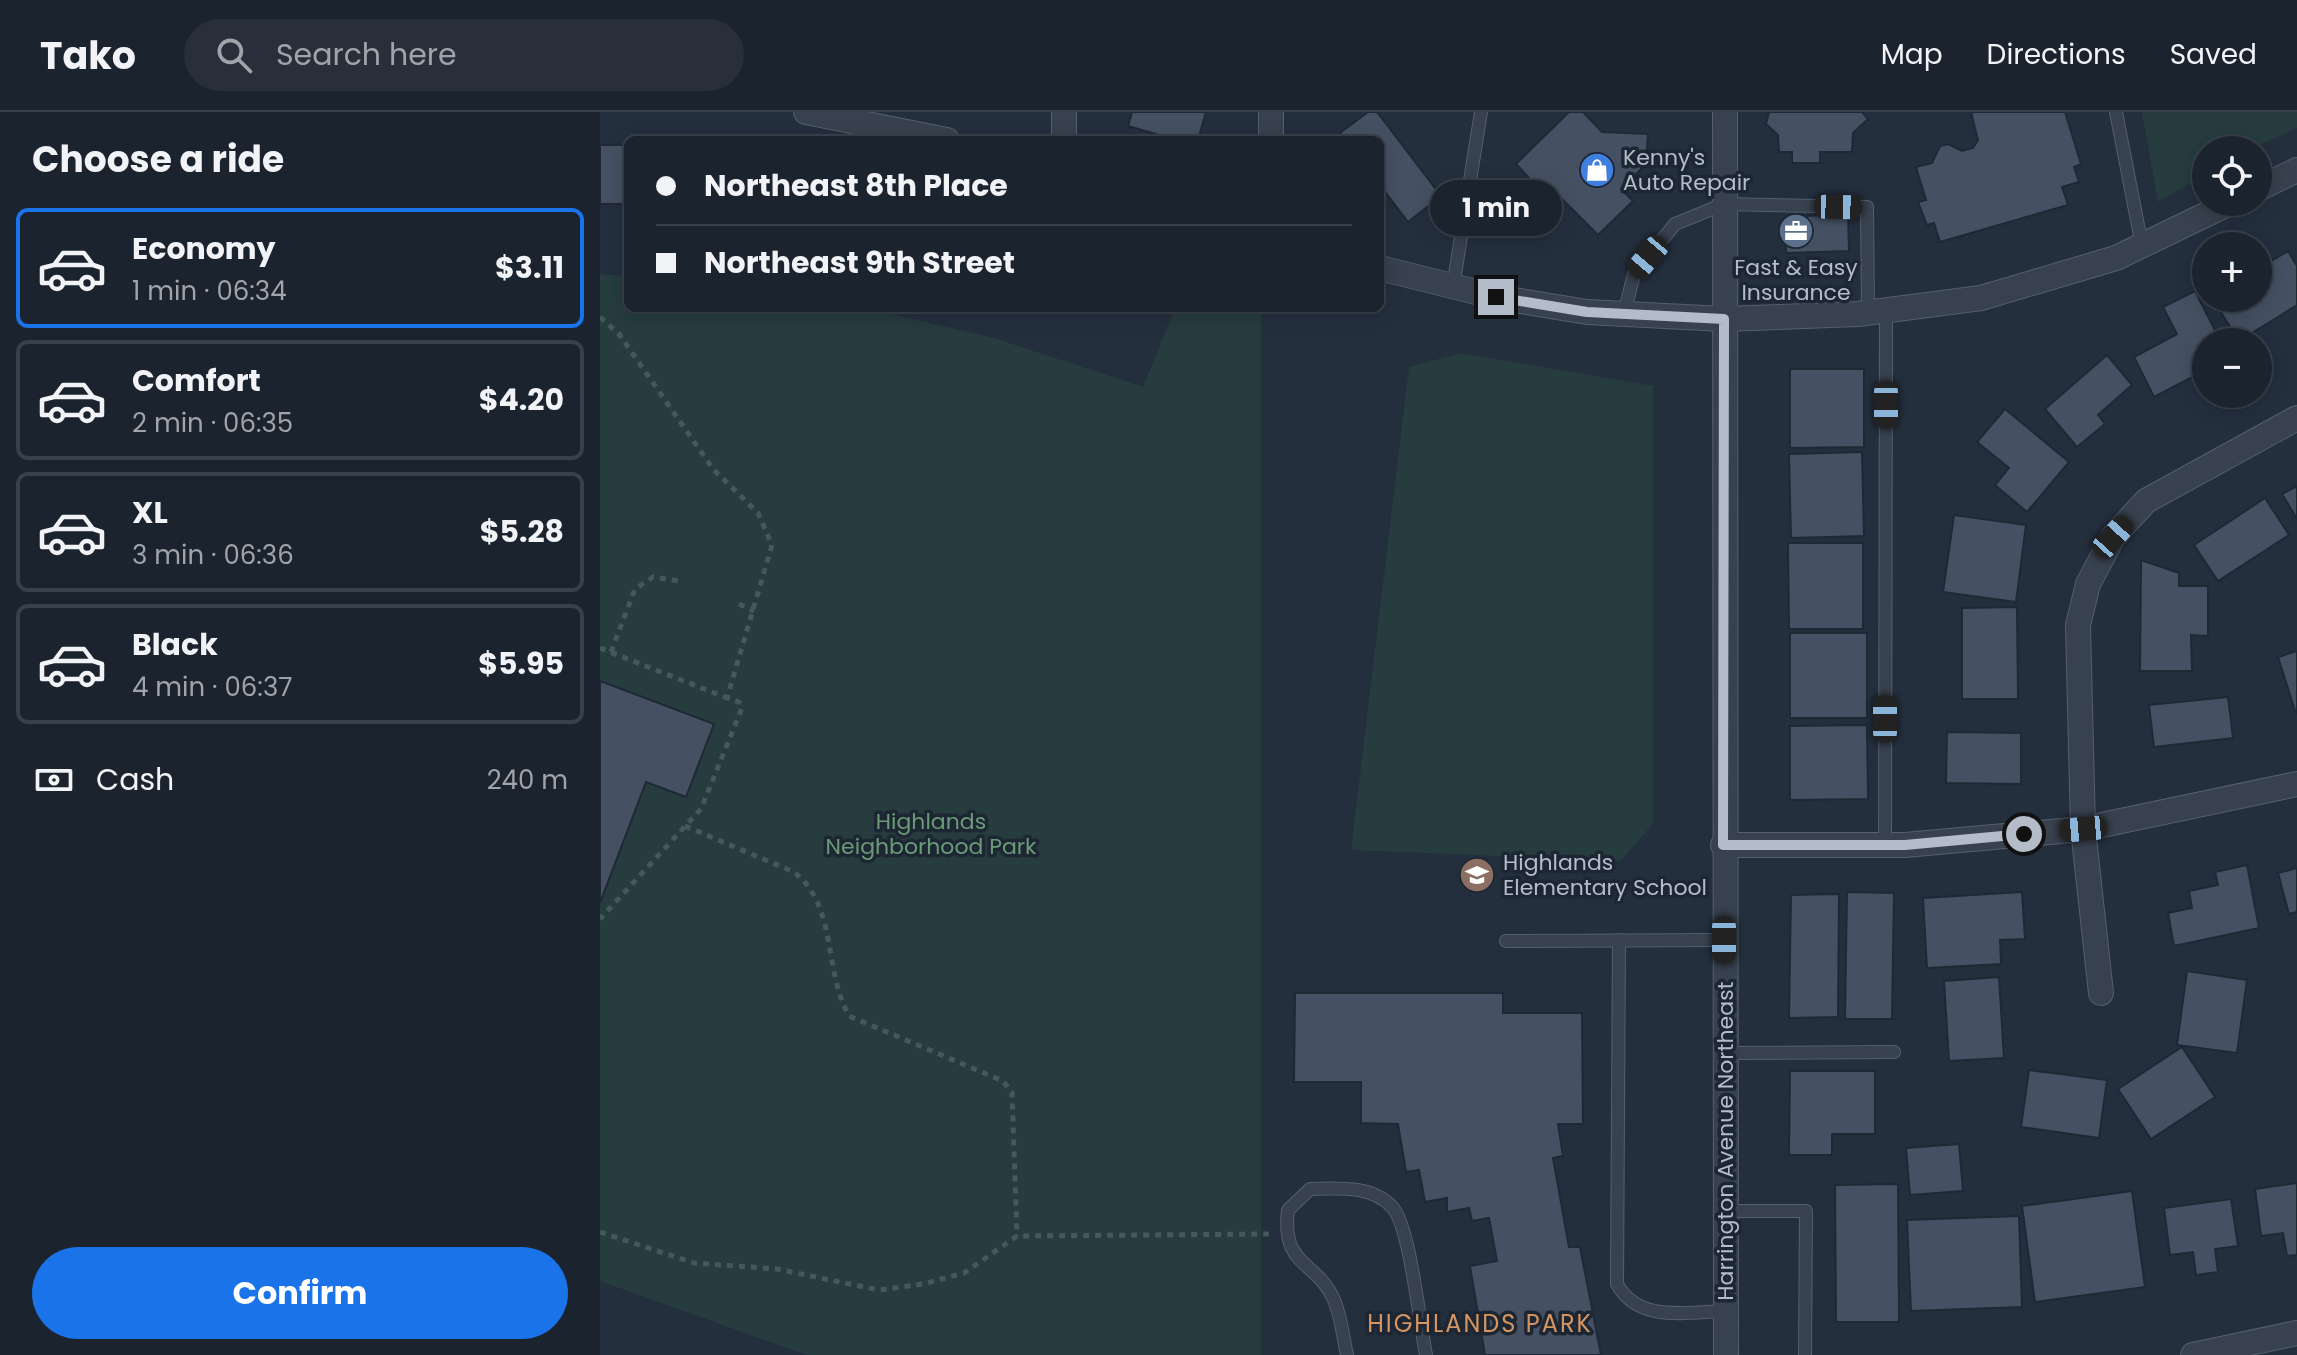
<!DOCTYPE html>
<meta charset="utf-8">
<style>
body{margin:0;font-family:Poppins,sans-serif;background:#282f3a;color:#f1f3f6;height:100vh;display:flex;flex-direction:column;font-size:30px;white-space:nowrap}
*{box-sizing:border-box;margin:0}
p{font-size:26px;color:#a0a4aa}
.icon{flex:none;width:44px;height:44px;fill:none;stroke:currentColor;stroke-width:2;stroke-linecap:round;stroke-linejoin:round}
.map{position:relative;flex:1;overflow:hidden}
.sheet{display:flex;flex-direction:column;background:#1b232e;width:600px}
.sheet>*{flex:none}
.banner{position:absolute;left:24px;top:24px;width:760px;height:176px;border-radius:12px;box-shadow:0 4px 20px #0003,0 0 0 2px #39404a;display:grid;align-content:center;height:176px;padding:0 32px;background:#1b232e}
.controls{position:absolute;left:1592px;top:24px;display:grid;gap:16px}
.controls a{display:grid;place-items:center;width:80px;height:80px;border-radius:50%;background:#1b232e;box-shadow:0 4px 20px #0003,0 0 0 2px #39404a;font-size:40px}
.end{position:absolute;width:36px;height:36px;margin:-18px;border:10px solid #b4bcc9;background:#111;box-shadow:0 0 0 4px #111}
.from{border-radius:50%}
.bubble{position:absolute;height:56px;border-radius:28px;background:#1b232e;box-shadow:0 4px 20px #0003,0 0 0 2px #39404a;font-size:26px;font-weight:700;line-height:56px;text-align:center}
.car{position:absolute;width:24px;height:48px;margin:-24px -12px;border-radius:10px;box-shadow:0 0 6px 2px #0007;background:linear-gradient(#222 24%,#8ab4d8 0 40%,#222 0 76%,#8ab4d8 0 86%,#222 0)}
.banner b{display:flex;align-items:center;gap:28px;height:76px;font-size:30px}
.banner b+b{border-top:2px solid #39404a}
.banner i{width:20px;height:20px;background:#f1f3f6}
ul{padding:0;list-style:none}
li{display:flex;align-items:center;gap:24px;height:120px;margin:0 16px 12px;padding:0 16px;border:4px solid #39404a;border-radius:12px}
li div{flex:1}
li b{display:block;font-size:30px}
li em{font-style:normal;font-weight:700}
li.active{border-color:#1a73e8}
li>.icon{width:72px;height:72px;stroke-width:1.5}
h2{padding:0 32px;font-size:36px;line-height:96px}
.pay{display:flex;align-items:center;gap:20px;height:88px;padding:0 32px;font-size:30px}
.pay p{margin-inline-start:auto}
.button{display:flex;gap:16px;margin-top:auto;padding:16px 32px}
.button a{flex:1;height:92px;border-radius:48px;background:#1a73e8;color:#fff;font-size:32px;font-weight:700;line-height:92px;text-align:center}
header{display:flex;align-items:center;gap:48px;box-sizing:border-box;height:112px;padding:0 40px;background:#1b232e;border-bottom:2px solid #39404a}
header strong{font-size:38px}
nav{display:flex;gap:44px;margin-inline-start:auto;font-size:28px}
.search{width:560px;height:72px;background:#282f3a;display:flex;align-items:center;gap:20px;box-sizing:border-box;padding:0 28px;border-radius:44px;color:#a0a4aa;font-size:30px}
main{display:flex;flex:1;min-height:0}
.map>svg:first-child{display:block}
.green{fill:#263c3f}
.building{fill:#455162;stroke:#1f2835;stroke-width:2}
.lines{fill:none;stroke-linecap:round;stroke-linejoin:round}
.lane-casing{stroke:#565f6c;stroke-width:14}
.street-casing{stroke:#565f6c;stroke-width:26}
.path{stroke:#44595c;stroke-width:5;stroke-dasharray:6 6;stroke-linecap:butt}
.lane{stroke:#38414e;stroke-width:12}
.street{stroke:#38414e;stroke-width:24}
.route{stroke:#b4bcc9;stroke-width:10}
.labels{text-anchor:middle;stroke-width:7;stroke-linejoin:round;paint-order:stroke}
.poi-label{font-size:22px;fill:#b4bcc9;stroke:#1d2633;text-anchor:start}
.park-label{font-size:22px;fill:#6b9a76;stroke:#1d2633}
.street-label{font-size:22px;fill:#b4bcc9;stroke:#1d2633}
.neighbourhood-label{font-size:24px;letter-spacing:2px;fill:#d59563;stroke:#1d2633}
</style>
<header>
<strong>Tako</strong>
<div class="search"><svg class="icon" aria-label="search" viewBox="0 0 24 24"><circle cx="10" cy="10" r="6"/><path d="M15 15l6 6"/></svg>Search here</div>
<nav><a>Map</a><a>Directions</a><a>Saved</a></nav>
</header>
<main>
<section class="sheet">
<h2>Choose a ride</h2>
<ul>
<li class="active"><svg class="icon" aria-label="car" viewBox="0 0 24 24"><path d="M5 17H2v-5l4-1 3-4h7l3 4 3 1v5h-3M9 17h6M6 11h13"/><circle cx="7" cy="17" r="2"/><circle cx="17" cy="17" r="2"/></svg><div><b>Economy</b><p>1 min · 06:34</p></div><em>$3.11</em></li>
<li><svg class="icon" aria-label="car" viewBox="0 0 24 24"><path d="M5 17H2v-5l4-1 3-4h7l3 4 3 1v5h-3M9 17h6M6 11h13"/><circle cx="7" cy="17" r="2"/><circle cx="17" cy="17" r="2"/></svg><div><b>Comfort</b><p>2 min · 06:35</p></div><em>$4.20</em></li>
<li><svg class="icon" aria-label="car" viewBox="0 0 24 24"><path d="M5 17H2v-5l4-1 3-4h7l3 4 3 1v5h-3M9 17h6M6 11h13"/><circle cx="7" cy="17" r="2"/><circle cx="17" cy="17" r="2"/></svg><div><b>XL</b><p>3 min · 06:36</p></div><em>$5.28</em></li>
<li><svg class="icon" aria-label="car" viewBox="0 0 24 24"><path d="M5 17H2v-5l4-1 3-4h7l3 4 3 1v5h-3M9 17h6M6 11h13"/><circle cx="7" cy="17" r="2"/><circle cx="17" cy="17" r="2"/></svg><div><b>Black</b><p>4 min · 06:37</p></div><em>$5.95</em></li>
</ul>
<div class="pay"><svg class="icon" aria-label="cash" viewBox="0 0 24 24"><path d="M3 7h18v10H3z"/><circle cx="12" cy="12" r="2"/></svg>Cash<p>240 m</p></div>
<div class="button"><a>Confirm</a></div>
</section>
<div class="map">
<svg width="1697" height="1243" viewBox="0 0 1697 1243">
<rect width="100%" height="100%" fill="#242f3e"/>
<g class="green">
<polygon points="1542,0 1697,0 1697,16 1648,38 1606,38 1606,62 1558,90"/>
<polygon points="0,162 28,164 28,196 265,196 394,226 543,275 575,196 661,196 661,1243 207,1243 0,1169"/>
<polygon points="861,241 1053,274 1053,712 1020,749 751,738 809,255"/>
</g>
<g class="building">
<polygon points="532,0 606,0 598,28 576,28 528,14"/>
<polygon points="768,0 777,0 841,84 808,110 780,73 780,28 746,28 740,21"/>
<polygon points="969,0 983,0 1002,20 1048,22 1046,52 1021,77 1033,89 998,123 963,88 956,95 916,52"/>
<polygon points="1169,0 1262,0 1268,7 1253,21 1252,40 1220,40 1220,51 1192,51 1192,40 1179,40 1178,23 1166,12"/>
<polygon points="1371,0 1465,0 1481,52 1474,55 1479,70 1462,75 1468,93 1340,130 1334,111 1327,113 1318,90 1326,88 1316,55 1332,51 1340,34 1348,32 1362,39 1373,36 1378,28"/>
<rect x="0" y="33" width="28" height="59"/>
<polygon points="1248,102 1249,139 1186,141 1185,105"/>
<polygon points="1688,139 1697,154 1697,193 1639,229 1612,186 1658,186 1658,157"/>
<polygon points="1595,179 1621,230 1606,230 1606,281 1601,283 1592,265 1554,285 1534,245 1577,222 1563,195"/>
<polygon points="1507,243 1532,273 1498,303 1505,312 1477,335 1445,297"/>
<polygon points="1190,257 1264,257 1264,335 1190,336"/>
<polygon points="1405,297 1469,350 1427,400 1395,373 1409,356 1377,330"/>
<polygon points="1262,340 1264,424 1191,426 1189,342"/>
<polygon points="1697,374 1697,407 1682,382"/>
<polygon points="1665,386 1689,423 1618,469 1594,433"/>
<polygon points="1354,403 1426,413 1416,490 1343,480"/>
<polygon points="1188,431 1263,431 1263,517 1189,517"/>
<polygon points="1541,448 1579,461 1579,474 1608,474 1608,524 1591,523 1592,559 1540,559"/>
<polygon points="1417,495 1418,587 1362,587 1362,496"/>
<rect x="1190" y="521" width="77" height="85"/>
<polygon points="1697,539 1697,602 1696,602 1678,545"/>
<polygon points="0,569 114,612 86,685 46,670 0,791"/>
<polygon points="1628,585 1633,626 1554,635 1549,593"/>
<polygon points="1267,613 1268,687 1190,688 1190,614"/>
<polygon points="1347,620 1421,621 1421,672 1346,671"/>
<polygon points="1647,753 1659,816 1574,834 1568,801 1592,796 1589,779 1618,773 1615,760"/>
<polygon points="1697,756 1697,800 1689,802 1678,761"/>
<polygon points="1247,780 1294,781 1292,907 1245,907"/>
<polygon points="1422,780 1425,827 1400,828 1401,852 1327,856 1323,786"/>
<polygon points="1239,782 1238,905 1189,906 1191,783"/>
<polygon points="1587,859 1647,868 1637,941 1577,933"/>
<polygon points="1399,865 1404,946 1349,949 1344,869"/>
<polygon points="695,881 903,881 903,901 982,901 983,1012 958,1012 963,1044 953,1046 969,1135 980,1135 1001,1243 885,1243 870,1154 897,1149 889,1106 872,1109 869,1096 847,1100 847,1086 825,1090 819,1058 806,1060 798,1012 761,1011 761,970 694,970"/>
<polygon points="1582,935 1615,985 1551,1027 1518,977"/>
<polygon points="1429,958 1507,968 1499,1026 1421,1015"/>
<polygon points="1190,959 1275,959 1275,1022 1232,1022 1232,1043 1189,1043"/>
<polygon points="1359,1032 1363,1079 1310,1083 1306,1036"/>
<polygon points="1697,1071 1697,1143 1687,1144 1683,1121 1661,1124 1655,1077"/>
<polygon points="1298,1072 1299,1210 1236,1210 1235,1073"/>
<polygon points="1532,1079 1545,1175 1435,1190 1422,1094"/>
<polygon points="1631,1087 1638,1134 1615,1137 1618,1160 1596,1163 1593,1140 1570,1143 1564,1096"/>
<polygon points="1419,1104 1422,1195 1311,1199 1307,1108"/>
</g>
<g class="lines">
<g class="lane-casing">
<g id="lane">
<polyline points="1516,0 1542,134"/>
<polyline points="853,175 881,0"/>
<polyline points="1024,202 1034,162 1075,112 1124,92 1267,95 1268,201"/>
<polyline points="1285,733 1286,198"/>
<path d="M1019 828 1017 1172C1038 1211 1087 1200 1125 1199"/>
<polyline points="906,829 1124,828"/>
<polyline points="1124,941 1294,940"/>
<polyline points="1125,1099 1206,1099 1205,1243"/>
<path d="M747 1243C743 1225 741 1204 734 1188 717 1148 681 1156 688 1098L710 1077C738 1076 773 1073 793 1096 810 1116 820 1213 826 1243"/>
</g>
</g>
<g class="street-casing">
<g id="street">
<polyline points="206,0 347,28"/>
<polyline points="1125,0 1126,1243"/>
<polyline points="464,28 464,0"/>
<polyline points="671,28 671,0"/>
<polyline points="1658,77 1697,58"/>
<polyline points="780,156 896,185 987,200 1124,207 1258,202 1381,186 1516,146 1632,90"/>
<polyline points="1123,733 1305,733 1483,717 1697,672"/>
<polyline points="1501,881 1483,717 1478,513 1488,472 1513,425 1546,389 1697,306"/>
<polyline points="1593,1243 1697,1221"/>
</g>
</g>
<g class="path">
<polyline points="0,205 19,222 113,357 158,401 172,433 127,586 139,590 142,596 101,697 0,807"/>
<polyline points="139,492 154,499"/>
<polyline points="0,536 127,586"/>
<polyline points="11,540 35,477 53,465 79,469"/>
<path d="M85 714 194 760C238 795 223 858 249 904L403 969 412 981 417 1124"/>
<polyline points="0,1120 94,1151 177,1157 279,1178 323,1172 364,1161 417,1124 669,1122"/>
</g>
<use href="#lane" class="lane"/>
<use href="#street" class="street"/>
</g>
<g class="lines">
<polyline class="route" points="896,185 987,200 1124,207 1123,733 1305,733 1424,722"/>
</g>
<defs>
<g id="shop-disc" transform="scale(1.8)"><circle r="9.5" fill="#3f7fe0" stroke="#1d2633"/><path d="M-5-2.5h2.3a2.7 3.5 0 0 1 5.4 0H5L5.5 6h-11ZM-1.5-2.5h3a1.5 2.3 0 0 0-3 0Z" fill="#fff"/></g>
<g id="office-disc" transform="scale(1.8)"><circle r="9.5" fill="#5c6f8a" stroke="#1d2633"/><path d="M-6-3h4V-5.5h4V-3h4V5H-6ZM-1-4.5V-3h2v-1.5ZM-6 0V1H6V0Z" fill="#fff"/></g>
<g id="school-disc" transform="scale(1.8)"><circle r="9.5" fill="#8d6e63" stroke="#1d2633"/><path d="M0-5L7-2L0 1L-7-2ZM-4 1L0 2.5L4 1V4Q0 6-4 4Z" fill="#fff"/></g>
</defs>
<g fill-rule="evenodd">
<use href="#shop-disc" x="997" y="58"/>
<use href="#office-disc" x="1196" y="119"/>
<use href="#school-disc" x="877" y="763"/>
</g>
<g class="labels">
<g class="poi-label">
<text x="1023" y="53">Kenny's<tspan x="1023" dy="25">Auto Repair</tspan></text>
<text x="1196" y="163" text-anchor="middle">Fast &amp; Easy<tspan x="1196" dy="25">Insurance</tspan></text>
<text x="903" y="758">Highlands<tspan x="903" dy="25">Elementary School</tspan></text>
</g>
<g class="park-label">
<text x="331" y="717">Highlands<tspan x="331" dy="25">Neighborhood Park</tspan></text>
</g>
<g class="street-label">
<text transform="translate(1125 1029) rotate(-90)" y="8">Harrington Avenue Northeast</text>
</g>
<g class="neighbourhood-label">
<text x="880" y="1220">HIGHLANDS PARK</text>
</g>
</g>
</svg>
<div class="controls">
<a><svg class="icon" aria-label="locate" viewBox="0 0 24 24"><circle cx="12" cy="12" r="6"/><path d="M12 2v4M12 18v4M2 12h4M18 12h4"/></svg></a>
<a>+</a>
<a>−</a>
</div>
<i class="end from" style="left:1424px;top:722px"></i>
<i class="end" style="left:896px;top:185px"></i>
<div class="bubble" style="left:830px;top:68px;width:132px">1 min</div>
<i class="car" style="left:1238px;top:95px;rotate:91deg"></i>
<i class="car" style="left:1048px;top:145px;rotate:220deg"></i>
<i class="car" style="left:1286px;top:293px;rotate:180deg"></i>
<i class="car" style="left:1513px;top:425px;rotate:42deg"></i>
<i class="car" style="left:1285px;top:607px;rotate:0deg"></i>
<i class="car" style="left:1483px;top:717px;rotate:265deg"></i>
<i class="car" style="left:1124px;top:828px;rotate:180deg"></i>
<div class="banner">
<b><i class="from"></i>Northeast 8th Place</b>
<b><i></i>Northeast 9th Street</b>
</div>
</div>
</main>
